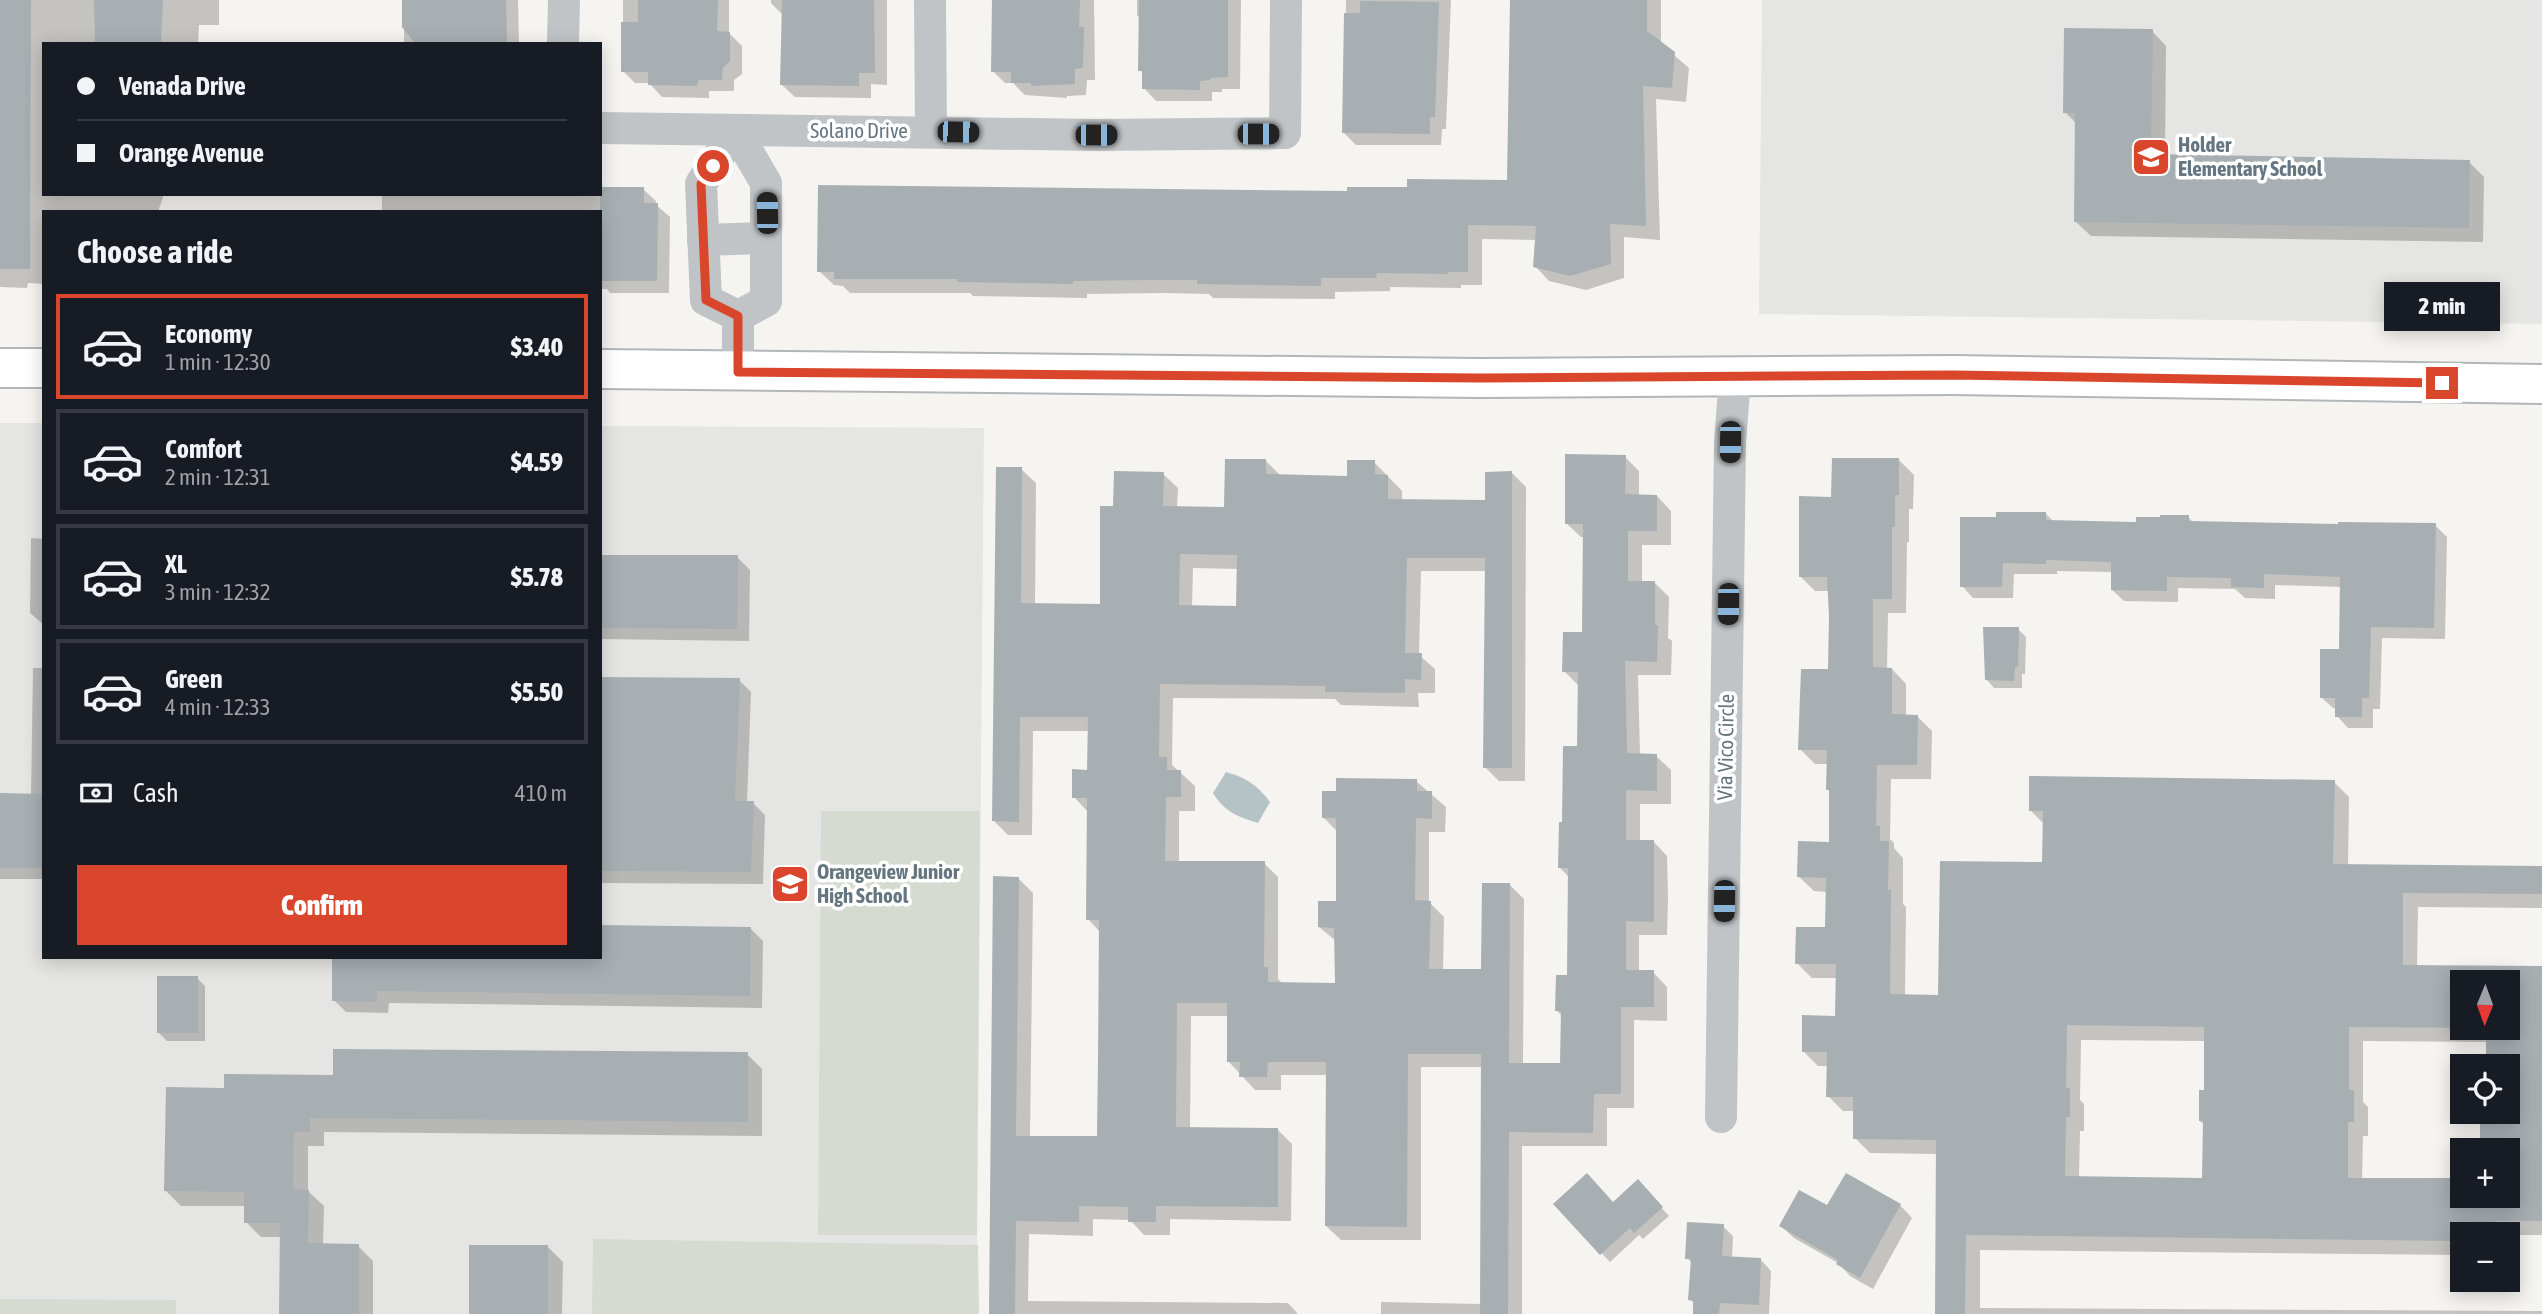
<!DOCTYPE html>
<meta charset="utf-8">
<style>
body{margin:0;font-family:"Asap Condensed",sans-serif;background:#242831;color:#f1f3f6;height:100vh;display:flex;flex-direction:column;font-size:26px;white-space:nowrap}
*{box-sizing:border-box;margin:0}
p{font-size:23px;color:#9ea1a6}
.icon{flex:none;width:38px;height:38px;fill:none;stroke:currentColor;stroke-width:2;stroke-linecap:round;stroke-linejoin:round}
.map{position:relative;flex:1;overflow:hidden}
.side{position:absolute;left:42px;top:210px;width:560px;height:749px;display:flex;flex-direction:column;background:#171b24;border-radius:0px;box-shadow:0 4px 18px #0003}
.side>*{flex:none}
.guide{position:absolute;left:42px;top:42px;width:560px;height:154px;border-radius:0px;box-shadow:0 4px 18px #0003;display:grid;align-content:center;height:154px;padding:0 35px;background:#171b24}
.needle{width:46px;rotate:181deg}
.controls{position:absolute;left:2450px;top:970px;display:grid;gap:14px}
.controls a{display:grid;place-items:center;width:70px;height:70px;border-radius:0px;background:#171b24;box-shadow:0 4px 18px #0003;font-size:35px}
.end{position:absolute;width:32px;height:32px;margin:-16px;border:9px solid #da462b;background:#fff;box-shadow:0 0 0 4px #fff}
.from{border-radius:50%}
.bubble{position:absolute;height:49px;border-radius:0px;background:#171b24;box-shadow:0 4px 18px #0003;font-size:23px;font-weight:800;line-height:49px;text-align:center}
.car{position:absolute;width:21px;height:42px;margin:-21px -10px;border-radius:9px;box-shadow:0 0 5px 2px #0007;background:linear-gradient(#222 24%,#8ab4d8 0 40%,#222 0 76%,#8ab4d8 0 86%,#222 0)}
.guide b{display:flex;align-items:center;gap:24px;height:66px;font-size:26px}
.guide b+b{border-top:2px solid #363941}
.guide i{width:18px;height:18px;background:#f1f3f6}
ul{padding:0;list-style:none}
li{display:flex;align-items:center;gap:21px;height:105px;margin:0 14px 10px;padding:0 21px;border:4px solid #363941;border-radius:0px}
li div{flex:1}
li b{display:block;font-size:26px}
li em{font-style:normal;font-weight:800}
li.selected{border-color:#da462b}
li>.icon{width:63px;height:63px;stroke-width:1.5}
h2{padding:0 35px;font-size:32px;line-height:84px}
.pay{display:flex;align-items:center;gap:18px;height:77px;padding:0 35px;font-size:26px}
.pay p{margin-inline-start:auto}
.primary-button{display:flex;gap:14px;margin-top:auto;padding:14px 35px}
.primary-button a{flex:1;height:80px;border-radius:0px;background:#da462b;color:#fff;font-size:28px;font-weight:800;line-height:80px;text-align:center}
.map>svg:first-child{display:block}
.built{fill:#e5e6e4}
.green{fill:#d6dbd2}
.water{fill:#b6c3c6}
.shadow{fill:#0003;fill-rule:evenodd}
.building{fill:#a7afb3;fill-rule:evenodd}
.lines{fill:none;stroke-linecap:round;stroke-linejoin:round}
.major-casing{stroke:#b1b6b9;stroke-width:42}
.minor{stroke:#c0c4c7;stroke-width:32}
.major{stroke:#fff;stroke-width:38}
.route{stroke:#da462b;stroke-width:9}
.labels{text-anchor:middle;stroke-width:7;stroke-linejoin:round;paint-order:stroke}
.street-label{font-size:21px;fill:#657681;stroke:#fff}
.poi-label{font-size:21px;font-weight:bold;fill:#657681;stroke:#fff;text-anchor:start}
</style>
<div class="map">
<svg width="2542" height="1314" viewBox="0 0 2542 1314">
<rect width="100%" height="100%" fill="#f5f4f1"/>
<g class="built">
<polygon points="1762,0 2542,0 2542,324 1759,314"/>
<polygon points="0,423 44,423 44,957 600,957 600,426 984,428 977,1235 979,1314 0,1314"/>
</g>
<g class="green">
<polygon points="821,811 980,811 977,1235 818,1235"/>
<polygon points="593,1239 978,1245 979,1314 592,1314"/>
<polygon points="0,1299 176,1300 176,1314 0,1314"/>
</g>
<path class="water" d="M1226 772C1247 778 1257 785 1270 802L1258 823C1237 817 1224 811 1213 793Z"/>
<g class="shadow">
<polygon points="0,0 219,0 219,25 199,25 198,44 44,44 44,194 164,194 158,212 44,212 44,284 28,283 27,288 0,287"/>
<polygon points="410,0 518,0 519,44 404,44 404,6"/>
<polygon points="623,0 729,0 729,33 742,46 742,74 734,80 734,91 709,91 709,98 662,97 649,83 635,83 623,71"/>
<polygon points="771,0 887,0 887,85 871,84 871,98 795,97 782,85 783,15 771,3"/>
<polygon points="992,0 1094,0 1095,80 1087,80 1086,95 1067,96 1067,98 1025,95 1013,83 1005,83 993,71"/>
<polygon points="1137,0 1241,0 1240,89 1222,89 1222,92 1212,92 1212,101 1156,101 1144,88 1144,74 1140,70 1140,18 1137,15"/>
<polygon points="1346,0 1451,0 1446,129 1442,129 1441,145 1356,145 1344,133"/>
<polygon points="1511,0 1661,0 1661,44 1689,68 1686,102 1656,99 1660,240 1624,237 1624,278 1586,290 1549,281 1535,266 1537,240 1482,239 1482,285 1461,285 1461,288 1390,287 1390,291 1335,292 1335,299 1213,298 1209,294 1163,293 1087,294 1087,298 973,296 970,293 850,293 843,286 834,285 819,271 1348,192 1508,182"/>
<polygon points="2152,31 2166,46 2165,156 2469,162 2484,177 2483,242 2091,236 2076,222 2077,124 2065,112"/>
<polygon points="643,189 656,201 656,205 670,217 669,293 610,293 607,289 600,289 600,212 382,212 382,194 600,194"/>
<path d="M1625 457 1639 471V496H1657L1671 511V545H1642V583H1655L1669 597 1668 638 1672 641 1671 675H1638L1640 755 1656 756 1671 770V804H1640V841H1653L1667 856 1668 899 1667 935H1639V972H1653L1667 987V1021L1634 1020V1108H1607V1146H1522V1314H1381V1302L1482 1304 1483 1067H1421V1240H1341L1326 1226 1328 1075H1281V1090H1255L1229 1062V1016H1191L1190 1129 1278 1130 1292 1144 1291 1221 1170 1219V1235H1144L1130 1220 1093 1219V1236L1029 1234 1028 1301 1288 1303 1298 1314H991L1018 878 1033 893 1030 1138H1099L1100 932 1088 919V812L1074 797 1089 771 1090 731H1033L1032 835H1008L994 821 1021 469 1036 483 1035 605 1101 606 1115 508 1163 474 1178 488 1177 508 1226 509 1266 461 1281 476 1349 477 1374 462 1402 491V501L1487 502 1512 473 1526 487 1525 781H1499L1485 767 1486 571H1421L1419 655 1435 669V693H1418L1419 707 1341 705 1335 699 1173 698 1172 765 1195 786V811H1179V862L1264 863 1278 877V979L1282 983 1336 985V941L1319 927 1338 903V832L1323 817 1416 781 1446 807 1445 832H1429V902L1444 917 1443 971H1483L1510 885 1524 899 1523 1065H1562V1016L1557 1011 1568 977 1569 877 1560 868 1564 824 1579 748 1578 685 1564 671 1584 634 1585 537H1581L1566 523ZM1193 568 1239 569 1238 608 1192 607Z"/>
<path d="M1899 460 1914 475 1913 509H1909V542H1907L1906 613H1888L1887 669H1892L1906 684V716H1917L1932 731 1931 779H1891L1890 839 1894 843V848L1903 858V904L1906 907 1905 996 1940 997 2044 864 2045 825 2030 810 2334 782 2349 797 2348 866 2542 867V908L2418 907 2417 966 2542 967V1235H2509L2508 1245V1234H2462V1255L1980 1250V1308L2542 1311V1314H1936L1938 1154 1870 1153 1855 1138V1111H1843L1828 1096V1066H1818L1803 1051 1837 1018 1838 978H1812L1797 963 1827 929V892L1814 891 1799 877 1830 844 1831 793 1828 789V764H1815L1800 749 1829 671 1830 591H1815L1800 576 1833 498ZM2462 982H2508V1027H2462ZM2081 1040 2206 1041 2205 1092 2200 1121 2205 1125 2204 1179 2079 1178 2080 1131H2084V1104L2080 1100ZM2363 1041 2488 1042 2508 1066V1195H2462V1180H2362L2363 1136H2368V1107L2363 1102Z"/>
<polygon points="2046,514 2054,522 2138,523 2188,517 2194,523 2435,525 2447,537 2445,639 2382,638 2380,709 2373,709 2373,728 2348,728 2337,716 2337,709 2333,708 2321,697 2341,651 2342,587 2275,585 2275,599 2245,598 2235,589 2178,588 2178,602 2124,601 2112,590 2113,572 2057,571 2057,574 2014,574 2013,598 1973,598 1962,586 1998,519"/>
<polygon points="31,538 44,539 44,625 30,613"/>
<polygon points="600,556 737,557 750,570 749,641 600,639"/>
<polygon points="2018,629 2026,637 2025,674 2022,674 2022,688 1994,688 1986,679"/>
<polygon points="33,668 44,668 44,879 0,879 0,795 31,795"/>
<polygon points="600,679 739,680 751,692 747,803 753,803 765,815 763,884 600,883"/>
<polygon points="751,929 763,941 762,1008 389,1003 388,1013 346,1012 334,1000 334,957 600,957"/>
<polygon points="197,978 205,986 205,1041 167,1041 159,1033"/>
<polygon points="747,1054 762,1069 762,1136 324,1132 324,1146 308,1146 308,1191 324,1206 323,1245 358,1246 373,1261 373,1314 281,1314 281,1237 261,1237 246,1222 246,1206 181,1206 166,1191 226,1090 334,1077"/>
<polygon points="1645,1190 1669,1216 1643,1239 1639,1235 1610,1262 1556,1204 1613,1204"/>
<polygon points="1900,1205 1912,1218 1873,1289 1850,1276 1838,1263 1794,1238 1781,1226 1828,1208"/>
<polygon points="1723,1226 1733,1236 1732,1259 1761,1260 1771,1271 1769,1314 1694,1314 1695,1304 1690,1299 1692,1263 1687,1258"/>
<polygon points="548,1247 563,1262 562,1314 471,1314"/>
</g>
<g class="building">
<polygon points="0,0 31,0 30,269 0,269"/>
<polygon points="94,0 163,0 161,44 95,44"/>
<polygon points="402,0 506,0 507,42 414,42 402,27"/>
<polygon points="638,0 718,0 717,31 730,32 730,61 723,68 722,80 698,80 697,86 648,85 648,72 621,72 621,22 638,22"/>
<polygon points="782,0 874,0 875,73 859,73 859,86 780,85"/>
<polygon points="992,0 1080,0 1079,27 1084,27 1083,68 1075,69 1075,84 1031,86 1031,83 1011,83 1011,72 991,72"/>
<polygon points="1139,0 1228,0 1228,77 1210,78 1210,80 1200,81 1200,90 1142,89 1142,71 1138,71"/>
<polygon points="1510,0 1647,0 1647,31 1675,52 1672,88 1643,86 1646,226 1610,224 1611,264 1570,276 1533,267 1536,226 1468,225 1468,272 1447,272 1448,274 1377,273 1376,278 1321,278 1321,286 1197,284 1197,280 1147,280 1073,281 1073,284 957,282 957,279 834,279 834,272 817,272 818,185 1347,191 1347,187 1407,187 1407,179 1507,180"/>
<polygon points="1360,1 1439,2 1435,117 1430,117 1430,134 1342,133 1344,13 1360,13"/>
<polygon points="2064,28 2153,29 2151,154 2470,160 2469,228 2074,222 2075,113 2063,113"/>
<polygon points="600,187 644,187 644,203 658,203 657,281 600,281"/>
<path d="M1565 454 1626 455 1625 494 1657 495V531H1628V581H1655V625H1658L1657 662 1625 661 1627 753 1657 754V791L1626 790V840H1654V922L1626 921V970H1654V1007H1621V1094H1594L1593 1133 1509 1132 1508 1314H1480L1481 1054H1408L1407 1227 1325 1226 1326 1062H1268L1267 1077H1239L1240 1062H1227V1003H1177L1176 1127 1278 1128V1207L1156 1206V1222H1128V1207L1079 1206V1222L1016 1221 1015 1314H989L993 876 1019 877 1016 1136H1097L1098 1062 1099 920H1086L1087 798H1072V769L1087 770 1088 717H1020L1019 822 992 821 996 467H1022L1021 603 1100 604V506H1113L1114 471 1164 472 1163 506 1224 507 1225 459H1266V474L1347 476V460H1375V474L1388 475V499L1485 500V472L1512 471V768H1483L1485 558H1407L1405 653H1422L1421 680 1405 679V693L1325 692V686L1160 684 1159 757H1167V770H1181V797H1166L1165 861H1265L1264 967H1268V982L1335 983 1334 928 1318 927V901H1336V818H1322V791H1336V778L1417 779V791H1432V819L1416 818 1415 900 1431 901 1429 969H1481L1482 883H1510L1509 1063H1560L1561 1011H1555L1556 975H1567L1568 868H1558L1559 822H1562L1563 746H1577L1578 672H1562L1563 632H1582L1583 524H1565ZM1180 554 1237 555 1236 606 1179 605Z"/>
<path d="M1832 458H1899V495H1895V527H1892V599H1873V667L1892 668V714L1918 715 1917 765H1877L1876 826H1880V841H1889L1888 890H1891L1890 994 1938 995 1940 861 2042 862 2043 811H2029V776L2335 780 2333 864 2542 866V894L2403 893V965L2542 966V1221H2495V1231H2453V1241L1966 1235 1965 1314H1935L1936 1140 1853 1139V1097H1826L1827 1052H1802V1015L1835 1016 1836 964H1795L1796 927H1825L1826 878 1797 877 1798 841 1829 842V790H1826L1827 750H1798L1801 669H1828L1829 616 1827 577H1799V496L1831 497ZM2462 982H2508V1027H2462ZM2067 1025 2204 1027V1090H2199V1121H2203L2202 1178 2065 1176 2066 1117H2070V1088H2066ZM2349 1027 2486 1028V1066H2508V1111H2480V1150H2508V1195H2462V1178H2348V1122H2354V1090H2349Z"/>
<polygon points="1996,512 2046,512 2046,520 2136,522 2136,517 2160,517 2160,515 2189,515 2189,521 2338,524 2338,522 2436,523 2434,628 2371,627 2369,698 2362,698 2362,717 2335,717 2335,698 2320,698 2320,649 2339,649 2340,577 2264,574 2264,588 2231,587 2231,578 2167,577 2167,591 2111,590 2111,562 2046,560 2046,564 2003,563 2002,587 1960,587 1960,517 1996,517"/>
<polygon points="600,555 738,555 737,629 600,628"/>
<polygon points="1983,627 2019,627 2018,667 2015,667 2014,681 1985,680"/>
<polygon points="600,677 740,678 735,801 754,801 751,872 600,871"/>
<polygon points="0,793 44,794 44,868 0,868"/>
<polygon points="600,925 751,927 750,996 377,991 377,1002 332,1001 332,957 600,957"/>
<rect x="157" y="976" width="41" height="57"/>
<polygon points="333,1049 748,1052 748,1122 310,1118 310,1132 294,1132 293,1189 309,1190 308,1243 359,1244 359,1314 279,1314 280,1223 244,1223 244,1192 164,1191 166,1087 224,1088 224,1074 333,1075"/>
<polygon points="1587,1173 1613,1202 1638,1179 1663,1207 1634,1233 1630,1228 1600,1255 1553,1204"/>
<polygon points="1846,1173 1901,1204 1860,1278 1836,1264 1838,1260 1779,1226 1799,1190 1827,1205"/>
<polygon points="1687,1222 1724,1224 1722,1256 1761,1258 1759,1305 1720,1303 1719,1314 1693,1314 1693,1301 1688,1300 1691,1259 1685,1259"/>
<rect x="469" y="1245" width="79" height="69"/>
</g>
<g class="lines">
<g class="major-casing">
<g id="major">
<polyline points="0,368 44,368"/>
<polyline points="600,369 1479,378 1953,375 2542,384"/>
</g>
</g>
<g class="minor">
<polyline points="930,0 931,131"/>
<polyline points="563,44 564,0"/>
<polyline points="600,128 1096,135 1285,133 1286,0"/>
<polyline points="735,130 701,184 706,300 738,316"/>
<polyline points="735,130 766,183 766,301 738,316"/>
<polyline points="703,240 766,238"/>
<polyline points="738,372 738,316"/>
<polyline points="1721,1117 1730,442 1735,378"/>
</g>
<use href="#major" class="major"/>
</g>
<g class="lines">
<polyline class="route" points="713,166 701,184 706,300 738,316 738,372 1479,378 1953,375 2442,383"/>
</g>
<defs>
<g id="school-square" transform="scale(2.0125)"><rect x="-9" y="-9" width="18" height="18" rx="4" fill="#da462b" stroke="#fff"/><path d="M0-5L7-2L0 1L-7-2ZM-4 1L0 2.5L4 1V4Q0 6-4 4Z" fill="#fff"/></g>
</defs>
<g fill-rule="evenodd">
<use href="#school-square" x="2151" y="157"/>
<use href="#school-square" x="790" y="884"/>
</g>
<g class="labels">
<g class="street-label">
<text x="859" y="138">Solano Drive</text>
<text transform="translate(1726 747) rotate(-89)" y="7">Via Vico Circle</text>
</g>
<g class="poi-label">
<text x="2178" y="152">Holder<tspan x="2178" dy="24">Elementary School</tspan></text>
<text x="817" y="879">Orangeview Junior<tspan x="817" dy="24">High School</tspan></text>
</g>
</g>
</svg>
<div class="controls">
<a><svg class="needle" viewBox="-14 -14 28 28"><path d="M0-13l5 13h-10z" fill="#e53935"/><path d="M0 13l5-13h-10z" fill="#9ea1a6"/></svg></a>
<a><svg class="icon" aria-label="locate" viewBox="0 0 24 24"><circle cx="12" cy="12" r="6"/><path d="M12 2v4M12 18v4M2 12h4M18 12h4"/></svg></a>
<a>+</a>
<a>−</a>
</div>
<i class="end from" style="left:713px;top:166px"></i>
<i class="end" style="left:2442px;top:383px"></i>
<div class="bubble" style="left:2384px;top:282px;width:116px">2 min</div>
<i class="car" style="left:958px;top:132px;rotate:91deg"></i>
<i class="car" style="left:1258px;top:134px;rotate:90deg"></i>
<i class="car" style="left:1096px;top:135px;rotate:90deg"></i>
<i class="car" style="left:767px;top:213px;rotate:359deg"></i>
<i class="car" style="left:1730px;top:442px;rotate:181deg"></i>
<i class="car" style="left:1728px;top:604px;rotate:181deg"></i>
<i class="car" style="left:1724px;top:901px;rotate:181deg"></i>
<div class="guide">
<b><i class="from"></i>Venada Drive</b>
<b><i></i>Orange Avenue</b>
</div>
<section class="side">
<h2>Choose a ride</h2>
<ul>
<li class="selected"><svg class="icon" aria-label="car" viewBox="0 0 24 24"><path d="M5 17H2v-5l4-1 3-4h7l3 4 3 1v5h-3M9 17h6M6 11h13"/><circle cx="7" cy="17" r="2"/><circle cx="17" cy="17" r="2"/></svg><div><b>Economy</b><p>1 min · 12:30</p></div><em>$3.40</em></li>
<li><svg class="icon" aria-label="car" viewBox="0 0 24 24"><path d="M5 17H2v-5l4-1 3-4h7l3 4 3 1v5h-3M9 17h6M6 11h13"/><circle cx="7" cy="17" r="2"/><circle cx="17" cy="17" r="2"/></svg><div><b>Comfort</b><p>2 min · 12:31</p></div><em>$4.59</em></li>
<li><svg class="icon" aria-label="car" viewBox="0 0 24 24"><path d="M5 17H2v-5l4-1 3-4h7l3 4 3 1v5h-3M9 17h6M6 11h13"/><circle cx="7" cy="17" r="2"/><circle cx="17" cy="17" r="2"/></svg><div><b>XL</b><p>3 min · 12:32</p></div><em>$5.78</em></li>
<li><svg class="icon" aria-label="car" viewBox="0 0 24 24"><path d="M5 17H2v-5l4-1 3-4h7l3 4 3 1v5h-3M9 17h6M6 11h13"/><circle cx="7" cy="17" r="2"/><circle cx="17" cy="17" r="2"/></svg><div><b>Green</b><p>4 min · 12:33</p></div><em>$5.50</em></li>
</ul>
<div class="pay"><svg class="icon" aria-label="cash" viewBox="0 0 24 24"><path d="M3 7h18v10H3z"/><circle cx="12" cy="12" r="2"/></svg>Cash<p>410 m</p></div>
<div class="primary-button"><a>Confirm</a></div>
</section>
</div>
